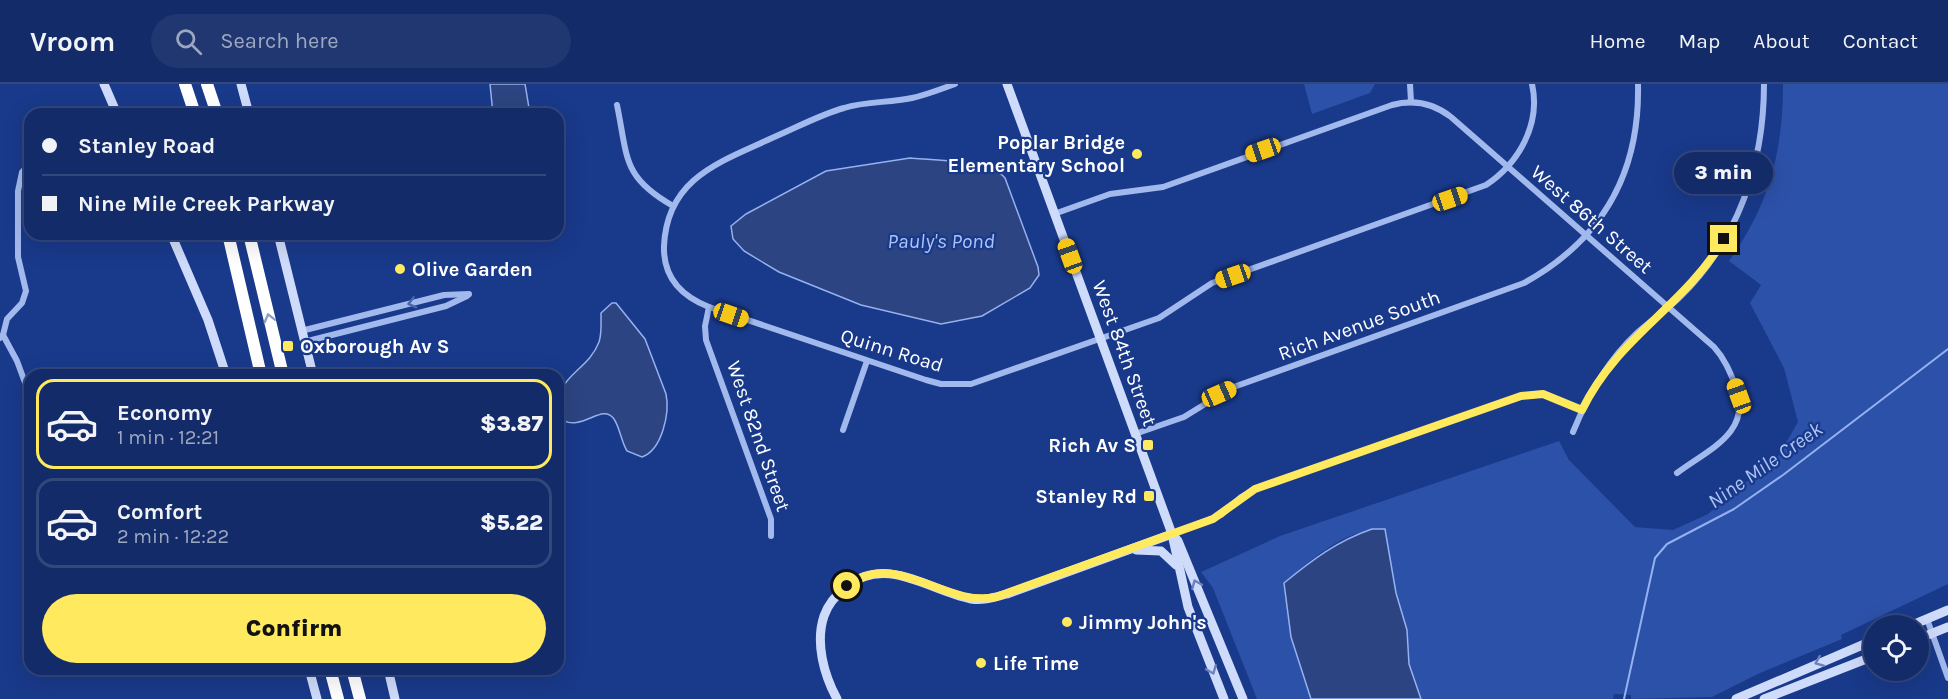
<!DOCTYPE html>
<meta charset="utf-8">
<style>
body{margin:0;font-family:Karla,sans-serif;background:#203771;color:#f1f3f6;height:100vh;display:flex;flex-direction:column;font-size:22px;white-space:nowrap}
*{box-sizing:border-box;margin:0}
p{font-size:20px;color:#9da7c0}
.icon{flex:none;width:33px;height:33px;fill:none;stroke:currentColor;stroke-width:2;stroke-linecap:round;stroke-linejoin:round}
.map{position:relative;flex:1;overflow:hidden}
.details{position:absolute;left:24px;top:285px;width:540px;height:306px;display:flex;flex-direction:column;background:#132b68;border-radius:18px;box-shadow:0 6px 24px #0002,0 0 0 2px #32477c}
.details>*{flex:none}
.guide{position:absolute;left:24px;top:24px;width:540px;height:132px;border-radius:18px;box-shadow:0 6px 24px #0002,0 0 0 2px #32477c;display:grid;align-content:center;height:132px;padding:0 18px;background:#132b68}
.buttons{position:absolute;left:1863px;top:531px;display:grid;gap:12px}
.buttons a{display:grid;place-items:center;width:66px;height:66px;border-radius:50%;background:#132b68;box-shadow:0 6px 24px #0002,0 0 0 2px #32477c;font-size:30px}
.end{position:absolute;width:27px;height:27px;margin:-14px;border:8px solid #ffea5f;background:#111;box-shadow:0 0 0 3px #111}
.from{border-radius:50%}
.bubble{position:absolute;height:42px;border-radius:21px;background:#132b68;box-shadow:0 6px 24px #0002,0 0 0 2px #32477c;font-size:20px;font-weight:800;line-height:42px;text-align:center}
.car{position:absolute;width:18px;height:36px;margin:-18px -9px;border-radius:8px;box-shadow:0 0 4px 2px #0007;background:linear-gradient(#f5c518 24%,#345 0 40%,#f5c518 0 76%,#345 0 86%,#f5c518 0)}
.guide b{display:flex;align-items:center;gap:21px;height:57px;font-size:22px}
.guide b+b{border-top:2px solid #32477c}
.guide i{width:15px;height:15px;background:#f1f3f6}
ul{padding:10px 0 0;list-style:none}
li{display:flex;align-items:center;gap:18px;height:90px;margin:0 12px 9px;padding:0 6px;border:3px solid #32477c;border-radius:18px}
li div{flex:1}
li b{display:block;font-size:22px}
li em{font-style:normal;font-weight:800}
li.current{border-color:#ffea5f}
li>.icon{width:54px;height:54px;stroke-width:1.5}
.action{display:flex;gap:12px;margin-top:auto;padding:12px 18px}
.action a{flex:1;height:69px;border-radius:36px;background:#ffea5f;color:#111;font-size:24px;font-weight:800;line-height:69px;text-align:center}
header{display:flex;align-items:center;gap:36px;box-sizing:border-box;height:84px;padding:0 30px;background:#132b68;border-bottom:2px solid #32477c}
header strong{font-size:28px}
nav{display:flex;gap:33px;margin-inline-start:auto;font-size:21px}
.search{width:420px;height:54px;background:#203771;display:flex;align-items:center;gap:15px;box-sizing:border-box;padding:0 21px;border-radius:33px;color:#9da7c0;font-size:22px}
.map>svg:first-child{display:block}
.green{fill:#2c51a8}
.water{fill:#2c4481;stroke:#95b1f0;stroke-width:1.5}
.lines{fill:none;stroke-linecap:round;stroke-linejoin:round}
.stream{stroke:#95b1f0;stroke-width:2}
.street{stroke:#a2b9ed;stroke-width:6}
.secondary{stroke:#cfdbfa;stroke-width:9}
.highway{stroke:#fff;stroke-width:12}
.oneway{stroke:#4966ad}
.oneway2{stroke:#8c9cc4}
.oneway3{stroke:#6b82bc}
.route{stroke:#ffea5f;stroke-width:8}
.poi-dot{fill:#ffea5f;stroke:#19398a;stroke-width:2}
.labels{text-anchor:middle;stroke-width:4.5;stroke-linejoin:round;paint-order:stroke}
.poi-label{font-size:20px;font-weight:bold;fill:#fff;stroke:#19398a;text-anchor:start}
.street-label{font-size:20px;fill:#fff;stroke:#19398a}
.water-label{font-size:21px;font-style:italic;fill:#aec3f5;stroke:#19398a}
</style>
<header>
<strong>Vroom</strong>
<div class="search"><svg class="icon" aria-label="search" viewBox="0 0 24 24"><circle cx="10" cy="10" r="6"/><path d="M15 15l6 6"/></svg>Search here</div>
<nav><a>Home</a><a>Map</a><a>About</a><a>Contact</a></nav>
</header>
<div class="map">
<svg width="1948" height="615" viewBox="0 0 1948 615">
<rect width="100%" height="100%" fill="#19398a"/>
<g class="green">
<polygon points="1304,0 1375,0 1370,9 1312,30"/>
<path d="M1783 0H1948V500L1841 551 1842 555 1760 589 1712 613 1631 615V611L1614 610 1613 615H1421L1409 580 1407 546 1396 509 1385 445C1346 444 1312 475 1284 499L1291 553 1311 615H1257L1213 504 1201 488 1280 452 1559 357 1569 376 1635 443 1673 446 1708 430 1779 371 1798 338 1784 284 1750 219 1761 201 1729 177C1769 121 1783 68 1783 0Z"/>
</g>
<g class="water">
<polygon points="490,0 525,0 530,30 493,30"/>
<path d="M910 74C934 76 990 76 1005 94L1038 183 1039 191 1030 204 982 232 941 240 861 221 779 188 744 167 733 155 731 142 746 130 826 87Z"/>
<path d="M612 219H616L645 255 666 310C670 329 662 366 642 373L627 367C621 357 620 344 614 335 602 318 582 349 561 335 548 293 587 290 599 258 602 249 601 238 601 229Z"/>
<path d="M1372 445H1385L1396 509 1407 546 1409 580 1421 615H1311L1291 553 1284 499C1312 476 1337 457 1372 445Z"/>
</g>
<g class="lines">
<polyline class="stream" points="1624,615 1655,474 1667,460 1734,425 1783,391 1948,265"/>
<g class="street">
<path d="M955 0C941 5 926 11 912 14 889 19 866 17 844 24 819 31 796 44 772 54 720 78 667 94 664 162 663 193 681 212 709 223L926 296 941 300H971L1159 234 1212 199 1486 101C1519 79 1541 40 1532 0"/>
<polyline points="1410,0 1411,18"/>
<path d="M617 21C628 74 622 93 673 122"/>
<path d="M1054 130 1110 110 1163 103 1392 21C1414 15 1433 19 1451 33L1714 263C1725 275 1730 288 1736 303 1752 349 1709 365 1677 389"/>
<polyline points="709,223 705,242 706,256 771,435 771,452"/>
<polyline points="301,247 444,211 469,210"/>
<polyline points="3,251 17,277 30,312"/>
<polyline points="0,254 3,251 7,235 22,219 26,207 18,173 18,107 22,88 30,80"/>
<polyline points="304,258 446,222 467,212"/>
<polyline points="843,346 867,277"/>
<path d="M1573 348C1588 311 1607 277 1637 249 1650 237 1666 227 1679 214 1738 157 1764 80 1764 0"/>
<path d="M1135 350 1184 333 1231 304 1524 199C1602 156 1640 89 1638 0"/>
<polyline points="1172,450 1221,431 1241,413 1255,405 1521,312 1543,310 1582,326"/>
<polyline points="1927,535 1948,594"/>
</g>
<g class="secondary">
<polyline points="104,0 117,30"/>
<polyline points="241,0 249,30"/>
<polyline points="1007,0 1172,450 1188,523 1224,615"/>
<polyline points="171,150 208,236 226,291"/>
<polyline points="278,150 313,291"/>
<polyline points="1172,450 1178,457 1243,615"/>
<polyline points="1136,466 1161,467 1176,481"/>
<polyline points="1910,542 1948,526"/>
<polyline points="1918,555 1948,543"/>
<polyline points="309,585 317,615"/>
<polyline points="388,585 395,615"/>
<path d="M837 615C824 591 815 559 824 532 828 520 836 511 846 503 887 470 929 507 971 515 984 517 995 513 1007 510L1172 450"/>
<polyline points="1736,615 1874,556"/>
<polyline points="1764,615 1874,572"/>
</g>
<g class="highway">
<polyline points="185,0 195,30"/>
<polyline points="207,0 217,30"/>
<polyline points="228,150 261,291"/>
<polyline points="249,150 283,291"/>
<polyline points="330,585 338,615"/>
<polyline points="352,585 360,615"/>
</g>
</g>
<defs><path id="oneway-chevron" d="M-2-3.5L2.5 0L-2 3.5" fill="none" stroke-width="1.6" stroke-linecap="round" stroke-linejoin="round" transform="scale(1.5)"/></defs>
<use class="oneway" href="#oneway-chevron" transform="translate(412 219) rotate(166)"/>
<use class="oneway2" href="#oneway-chevron" transform="translate(269 234) rotate(-104)"/>
<g class="oneway3">
<use href="#oneway-chevron" transform="translate(1196 500) rotate(-113)"/>
<use href="#oneway-chevron" transform="translate(1819 578) rotate(158)"/>
<use href="#oneway-chevron" transform="translate(1212 586) rotate(68)"/>
</g>
<g class="lines">
<path class="route" d="M847 502C896 464 944 524 996 513L1213 435 1255 405 1521 312 1543 310 1582 326C1618 252 1683 224 1724 155"/>
</g>
<g class="poi-dot">
<circle cx="1137" cy="70" r="6"/>
<circle cx="400" cy="185" r="6"/>
<rect x="282" y="256" width="12" height="12" rx="3"/>
<rect x="1142" y="355" width="12" height="12" rx="3"/>
<rect x="1143" y="406" width="12" height="12" rx="3"/>
<circle cx="1067" cy="538" r="6"/>
<circle cx="981" cy="579" r="6"/>
</g>
<g class="labels">
<g class="poi-label">
<text x="1125" y="65" text-anchor="end">Poplar Bridge<tspan x="1125" dy="23">Elementary School</tspan></text>
<text x="412" y="192">Olive Garden</text>
<text x="300" y="269">Oxborough Av S</text>
<text x="1136" y="368" text-anchor="end">Rich Av S</text>
<text x="1137" y="419" text-anchor="end">Stanley Rd</text>
<text x="1079" y="545">Jimmy John's</text>
<text x="993" y="586">Life Time</text>
</g>
<g class="street-label">
<text transform="translate(1592 135) rotate(41)" y="7">West 86th Street</text>
<text transform="translate(1359 241) rotate(-20)" y="7">Rich Avenue South</text>
<text transform="translate(892 266) rotate(17)" y="7">Quinn Road</text>
<text transform="translate(1125 269) rotate(70)" y="7">West 84th Street</text>
<text transform="translate(759 352) rotate(71)" y="7">West 82nd Street</text>
</g>
<g class="water-label">
<text x="941" y="164">Pauly's Pond</text>
<text transform="translate(1765 381) rotate(-35)" y="7">Nine Mile Creek</text>
</g>
</g>
</svg>
<div class="buttons">
<a><svg class="icon" aria-label="locate" viewBox="0 0 24 24"><circle cx="12" cy="12" r="6"/><path d="M12 2v4M12 18v4M2 12h4M18 12h4"/></svg></a>
</div>
<i class="end from" style="left:847px;top:502px"></i>
<i class="end" style="left:1724px;top:155px"></i>
<div class="bubble" style="left:1674px;top:68px;width:99px">3 min</div>
<i class="car" style="left:1263px;top:66px;rotate:251deg"></i>
<i class="car" style="left:1450px;top:115px;rotate:71deg"></i>
<i class="car" style="left:1070px;top:172px;rotate:340deg"></i>
<i class="car" style="left:1233px;top:192px;rotate:251deg"></i>
<i class="car" style="left:731px;top:231px;rotate:109deg"></i>
<i class="car" style="left:1219px;top:310px;rotate:66deg"></i>
<i class="car" style="left:1739px;top:312px;rotate:340deg"></i>
<div class="guide">
<b><i class="from"></i>Stanley Road</b>
<b><i></i>Nine Mile Creek Parkway</b>
</div>
<section class="details">
<ul>
<li class="current"><svg class="icon" aria-label="car" viewBox="0 0 24 24"><path d="M5 17H2v-5l4-1 3-4h7l3 4 3 1v5h-3M9 17h6M6 11h13"/><circle cx="7" cy="17" r="2"/><circle cx="17" cy="17" r="2"/></svg><div><b>Economy</b><p>1 min · 12:21</p></div><em>$3.87</em></li>
<li><svg class="icon" aria-label="car" viewBox="0 0 24 24"><path d="M5 17H2v-5l4-1 3-4h7l3 4 3 1v5h-3M9 17h6M6 11h13"/><circle cx="7" cy="17" r="2"/><circle cx="17" cy="17" r="2"/></svg><div><b>Comfort</b><p>2 min · 12:22</p></div><em>$5.22</em></li>
</ul>
<div class="action"><a>Confirm</a></div>
</section>
</div>
